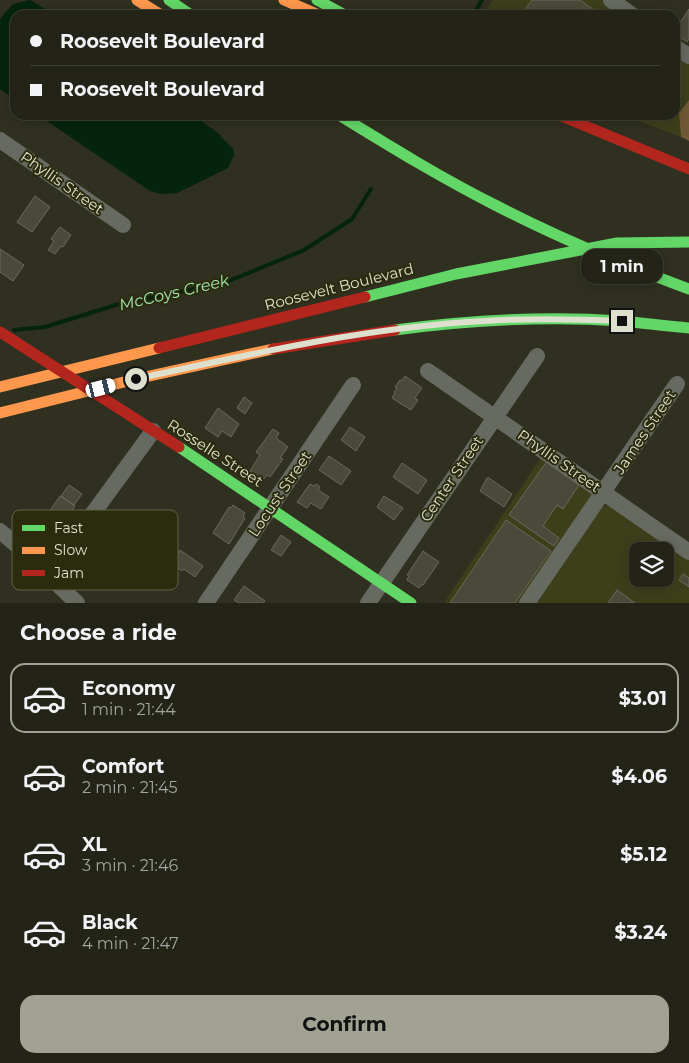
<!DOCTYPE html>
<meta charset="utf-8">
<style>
body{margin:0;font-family:Montserrat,sans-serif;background:#2b2c20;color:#f1f3f6;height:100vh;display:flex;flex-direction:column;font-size:19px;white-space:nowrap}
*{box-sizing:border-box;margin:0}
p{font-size:16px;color:#a3a4a1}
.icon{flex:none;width:28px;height:28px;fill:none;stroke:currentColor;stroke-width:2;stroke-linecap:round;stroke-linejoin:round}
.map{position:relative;height:603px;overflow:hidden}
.panel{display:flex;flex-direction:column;background:#232417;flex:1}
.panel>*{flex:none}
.top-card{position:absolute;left:10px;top:10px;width:670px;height:110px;border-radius:15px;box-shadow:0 2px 12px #0003,0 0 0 1px #404136;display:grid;align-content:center;height:110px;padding:0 20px;background:#232417}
.buttons{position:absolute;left:629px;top:542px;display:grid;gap:10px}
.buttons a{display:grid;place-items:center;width:45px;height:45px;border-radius:10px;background:#232417;box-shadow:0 2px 12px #0003,0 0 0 1px #404136;font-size:25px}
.end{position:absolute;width:22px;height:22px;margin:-11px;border:6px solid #dee0ce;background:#111;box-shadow:0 0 0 2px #111}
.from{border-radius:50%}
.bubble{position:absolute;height:35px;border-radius:15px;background:#232417;box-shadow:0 2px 12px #0003,0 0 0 1px #404136;font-size:16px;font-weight:700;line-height:35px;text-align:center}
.car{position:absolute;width:15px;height:30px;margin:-15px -8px;border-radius:6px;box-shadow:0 0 4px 1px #0007;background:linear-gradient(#fff 24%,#345 0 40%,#fff 0 76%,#345 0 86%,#fff 0)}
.top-card b{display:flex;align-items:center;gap:18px;height:48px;font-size:19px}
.top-card b+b{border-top:1px solid #404136}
.top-card i{width:12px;height:12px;background:#f1f3f6}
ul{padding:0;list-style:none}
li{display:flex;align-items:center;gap:15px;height:70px;margin:0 10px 8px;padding:0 10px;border:2px solid transparent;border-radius:15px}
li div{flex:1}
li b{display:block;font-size:19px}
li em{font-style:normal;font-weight:700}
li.active{border-color:#a1a291}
li>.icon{width:45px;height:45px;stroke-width:1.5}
h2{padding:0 20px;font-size:22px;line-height:60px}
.button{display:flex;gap:10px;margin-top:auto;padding:10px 20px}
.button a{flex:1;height:58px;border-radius:15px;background:#a1a291;color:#111;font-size:20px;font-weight:700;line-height:58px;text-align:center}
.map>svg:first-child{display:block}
.built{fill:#3d3f1b;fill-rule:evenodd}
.forest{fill:#705735}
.water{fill:#04240d}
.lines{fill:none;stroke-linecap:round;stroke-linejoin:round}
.stream{stroke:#04240d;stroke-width:4}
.building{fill:#4b4939;stroke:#6a695a}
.street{stroke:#676a61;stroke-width:16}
.fast{stroke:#63d668;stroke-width:11}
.slow{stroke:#ff974d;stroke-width:11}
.jam{stroke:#b3261e;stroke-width:11}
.route{stroke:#dee0ce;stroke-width:6}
.labels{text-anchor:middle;stroke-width:4;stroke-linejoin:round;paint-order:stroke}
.street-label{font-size:15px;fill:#dee0ce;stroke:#2b2c0e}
.water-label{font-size:16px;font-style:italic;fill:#a4e6b5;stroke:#2b2c0e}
.key{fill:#2b2c0e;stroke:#616248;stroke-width:1}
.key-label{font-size:14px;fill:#dee0ce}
</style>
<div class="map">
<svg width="689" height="603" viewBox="0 0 689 603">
<rect width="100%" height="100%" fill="#2f301f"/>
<g class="built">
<polygon points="492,0 620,0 640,15 484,15"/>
<polygon points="675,41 689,51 689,100 679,113 681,137 623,115 675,115"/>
<polygon points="542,456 592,491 593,498 522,603 444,603"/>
<path d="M609 505 689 560V603H535L598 507ZM638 551H665V579H638Z"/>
</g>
<polygon class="forest" points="689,100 689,141 681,137 679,113"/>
<g class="water">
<polygon points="30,0 55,15 15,15 15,99 0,89 0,19 13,4"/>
<polygon points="38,115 193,115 218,133 233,149 234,155 228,168 177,193 161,194 150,191"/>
</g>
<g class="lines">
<g class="stream">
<polyline points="473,15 482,0"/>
<polyline points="14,330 45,327 119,304 224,283 304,250 352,219 371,189"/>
</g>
</g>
<g class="building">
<polygon points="532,0 580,0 594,10 591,15 528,15 523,12"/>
<polygon points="689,9 689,39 687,42 675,34 675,30"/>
<polygon points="35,196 50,207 32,232 17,222"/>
<polygon points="60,227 71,235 63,247 61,246 55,254 48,250 54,241 51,239"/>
<polygon points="0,249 24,265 13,281 0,272"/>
<polygon points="405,376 422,388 415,398 418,400 411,410 392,398 395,393 394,392 397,388 395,387 400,380 402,381"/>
<polygon points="244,397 252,403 245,414 237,408"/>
<polygon points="218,408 239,424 231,437 222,431 218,437 205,428"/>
<polygon points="350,427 365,437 356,451 341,440"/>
<polygon points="273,429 279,433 276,438 288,447 280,458 283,459 270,477 267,475 263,480 250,471 260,455 256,452"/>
<polygon points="329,456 351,471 341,485 319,470"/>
<polygon points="547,461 579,485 563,509 557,505 543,526 559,538 554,546 509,515"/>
<polygon points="402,463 427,480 418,494 393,477"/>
<polygon points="487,478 489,478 512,494 504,507 480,491"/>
<polygon points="310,484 314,486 316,484 320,487 318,490 329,497 321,509 311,503 307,508 297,502"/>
<polygon points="69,485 82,494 74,505 61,496"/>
<polygon points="60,496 75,506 58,529 44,519"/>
<polygon points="384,496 403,508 394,520 377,507"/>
<polygon points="233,505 245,513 243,516 245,518 229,544 213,533 229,507 231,508"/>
<polygon points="506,520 551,551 515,603 450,603"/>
<polygon points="281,535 291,542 281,556 271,550"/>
<polygon points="180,550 203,566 195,577 184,569 182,571 178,568 175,572 168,568"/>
<polygon points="423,551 439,562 423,585 421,585 419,588 407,580 409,576 407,575"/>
<polygon points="683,574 689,578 689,587 679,580"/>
<polygon points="244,586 265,601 263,603 239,603 234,600"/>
<polygon points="617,590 635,603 608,603"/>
</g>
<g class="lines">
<g class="street">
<polyline points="611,0 632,15"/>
<polyline points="675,47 689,56"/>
<polyline points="0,140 123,225"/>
<polyline points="428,371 689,552"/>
<polyline points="0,531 20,548 77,603"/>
<polyline points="48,575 153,431"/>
<polyline points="206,603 353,385"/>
<polyline points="368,603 537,356"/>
<polyline points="527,603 677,384"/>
</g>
<g class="fast">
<polyline points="169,0 191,15"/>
<polyline points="317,0 345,15"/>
<path d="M339 115C391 147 443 179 497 206 559 238 624 265 689 289"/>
<polyline points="365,297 456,274 617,243 689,242"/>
<path d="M395 330C469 320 546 316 621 321 643 323 666 326 689 328"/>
<polyline points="179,447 411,603"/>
</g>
<g class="slow">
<polyline points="137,0 161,15"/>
<polyline points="284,0 319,15"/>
<polyline points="0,387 159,348"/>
<polyline points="0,413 136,379 273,349"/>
</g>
<g class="jam">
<polyline points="559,115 689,169"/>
<polyline points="0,332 179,447"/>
<polyline points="159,348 365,297"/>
<polyline points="273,349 395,330"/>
</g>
</g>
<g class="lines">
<path class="route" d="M136 379C251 354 367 327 485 321 530 318 576 319 622 321"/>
</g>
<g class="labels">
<g class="street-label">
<text transform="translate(62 183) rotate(35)" y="5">Phyllis Street</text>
<text transform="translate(339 287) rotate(-14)" y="5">Roosevelt Boulevard</text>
<text transform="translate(645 432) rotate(-56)" y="5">James Street</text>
<text transform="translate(215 453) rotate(33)" y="5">Rosselle Street</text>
<text transform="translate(559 461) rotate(35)" y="5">Phyllis Street</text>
<text transform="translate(452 479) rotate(-56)" y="5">Center Street</text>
<text transform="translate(280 494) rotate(-56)" y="5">Locust Street</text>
</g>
<g class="water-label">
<text transform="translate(174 292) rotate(-13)" y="6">McCoys Creek</text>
</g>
</g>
<rect x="12" y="510" width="166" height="80" rx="8" class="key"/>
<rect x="22" y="525" width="23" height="6" fill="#63d668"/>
<rect x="22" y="547" width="23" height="7" fill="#ff974d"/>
<rect x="22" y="570" width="23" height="6" fill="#b3261e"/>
<g class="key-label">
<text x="54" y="533">Fast</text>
<text x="54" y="555">Slow</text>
<text x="54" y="578">Jam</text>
</g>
</svg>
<div class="buttons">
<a><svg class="icon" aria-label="layers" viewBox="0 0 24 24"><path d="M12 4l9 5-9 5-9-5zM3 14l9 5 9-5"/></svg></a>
</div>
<i class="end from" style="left:136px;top:379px"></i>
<i class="end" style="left:622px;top:321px"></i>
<div class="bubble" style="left:581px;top:249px;width:82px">1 min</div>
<i class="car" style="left:101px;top:388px;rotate:76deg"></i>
<div class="top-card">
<b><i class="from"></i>Roosevelt Boulevard</b>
<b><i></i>Roosevelt Boulevard</b>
</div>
</div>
<section class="panel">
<h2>Choose a ride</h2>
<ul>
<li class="active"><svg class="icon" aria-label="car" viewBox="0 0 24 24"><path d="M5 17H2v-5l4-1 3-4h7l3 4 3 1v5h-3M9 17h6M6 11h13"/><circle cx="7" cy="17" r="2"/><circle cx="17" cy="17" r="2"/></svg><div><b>Economy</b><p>1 min · 21:44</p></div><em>$3.01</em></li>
<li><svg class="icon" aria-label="car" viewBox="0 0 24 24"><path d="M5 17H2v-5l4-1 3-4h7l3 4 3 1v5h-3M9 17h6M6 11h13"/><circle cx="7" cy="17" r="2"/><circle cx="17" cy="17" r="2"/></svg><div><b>Comfort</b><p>2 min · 21:45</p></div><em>$4.06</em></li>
<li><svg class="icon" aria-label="car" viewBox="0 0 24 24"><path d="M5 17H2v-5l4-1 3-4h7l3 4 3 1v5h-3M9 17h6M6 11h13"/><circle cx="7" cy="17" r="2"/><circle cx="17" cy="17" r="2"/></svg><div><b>XL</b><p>3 min · 21:46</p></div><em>$5.12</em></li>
<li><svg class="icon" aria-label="car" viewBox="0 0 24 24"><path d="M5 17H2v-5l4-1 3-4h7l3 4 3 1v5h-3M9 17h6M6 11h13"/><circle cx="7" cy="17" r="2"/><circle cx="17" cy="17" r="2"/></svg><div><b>Black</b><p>4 min · 21:47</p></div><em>$3.24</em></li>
</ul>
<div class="button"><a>Confirm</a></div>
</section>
